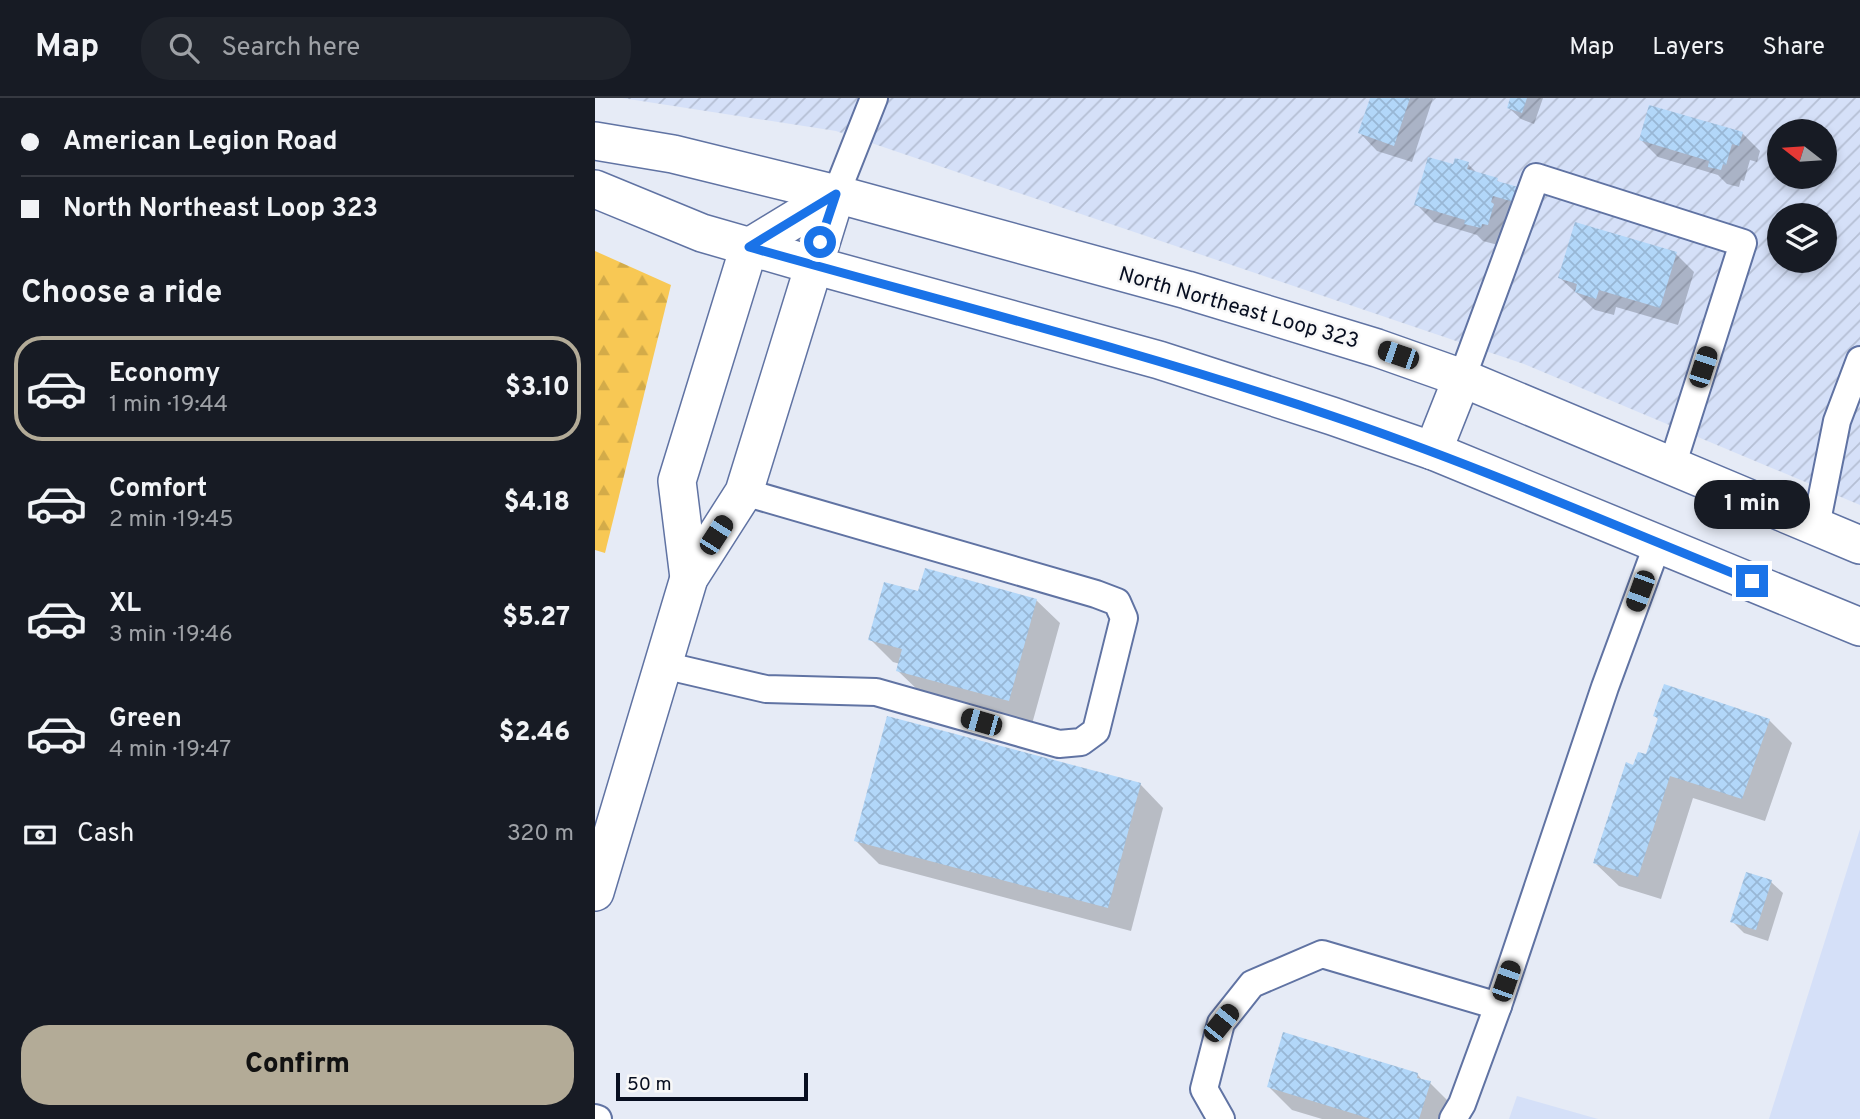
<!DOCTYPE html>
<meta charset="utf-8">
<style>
body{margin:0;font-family:Overpass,sans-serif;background:#20242c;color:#f1f3f6;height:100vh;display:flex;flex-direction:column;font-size:26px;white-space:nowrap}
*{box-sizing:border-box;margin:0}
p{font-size:23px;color:#9ea1a6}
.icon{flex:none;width:38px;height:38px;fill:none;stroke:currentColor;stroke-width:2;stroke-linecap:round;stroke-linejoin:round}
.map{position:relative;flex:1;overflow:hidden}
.details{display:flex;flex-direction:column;background:#171b24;width:595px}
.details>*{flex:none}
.guide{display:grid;align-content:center;height:154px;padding:0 21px;background:#171b24}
.needle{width:46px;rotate:287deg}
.fabs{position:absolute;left:1172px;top:21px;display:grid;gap:14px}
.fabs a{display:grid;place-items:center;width:70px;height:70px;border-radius:50%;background:#171b24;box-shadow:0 4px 10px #0003;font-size:35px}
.scale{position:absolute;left:21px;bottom:18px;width:192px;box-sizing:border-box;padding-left:7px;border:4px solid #070e20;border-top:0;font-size:19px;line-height:24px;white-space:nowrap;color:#070e20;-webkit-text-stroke:5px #f8f8f8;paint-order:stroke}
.end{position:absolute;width:32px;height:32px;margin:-16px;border:9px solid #1a73e8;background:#fff;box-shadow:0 0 0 4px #fff}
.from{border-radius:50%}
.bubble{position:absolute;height:49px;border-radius:24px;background:#171b24;box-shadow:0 4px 10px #0003;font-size:23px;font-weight:800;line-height:49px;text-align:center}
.car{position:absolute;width:21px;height:42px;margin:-21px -10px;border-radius:9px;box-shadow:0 0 5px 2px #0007;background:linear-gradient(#222 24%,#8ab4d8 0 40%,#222 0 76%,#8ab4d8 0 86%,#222 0)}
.guide b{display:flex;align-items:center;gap:24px;height:66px;font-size:26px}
.guide b+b{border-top:2px solid #363941}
.guide i{width:18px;height:18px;background:#f1f3f6}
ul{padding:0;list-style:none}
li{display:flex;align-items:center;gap:21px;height:105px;margin:0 14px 10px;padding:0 7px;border:4px solid transparent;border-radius:28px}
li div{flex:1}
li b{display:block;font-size:26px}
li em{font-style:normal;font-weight:800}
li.current{border-color:#b3ab97}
li>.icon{width:63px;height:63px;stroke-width:1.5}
h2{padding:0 21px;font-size:32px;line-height:84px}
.pay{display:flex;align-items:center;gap:18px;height:77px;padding:0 21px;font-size:26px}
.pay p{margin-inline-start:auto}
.cta{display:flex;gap:14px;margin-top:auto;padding:14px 21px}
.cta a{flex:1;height:80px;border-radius:28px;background:#b3ab97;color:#111;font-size:28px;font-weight:800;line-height:80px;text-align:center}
header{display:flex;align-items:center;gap:42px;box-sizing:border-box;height:98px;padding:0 35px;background:#171b24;border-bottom:2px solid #363941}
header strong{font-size:33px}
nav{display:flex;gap:38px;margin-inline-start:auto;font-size:24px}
.search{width:490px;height:63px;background:#20242c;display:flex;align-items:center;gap:18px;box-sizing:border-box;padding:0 24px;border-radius:28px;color:#9ea1a6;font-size:26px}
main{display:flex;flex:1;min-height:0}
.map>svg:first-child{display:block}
.built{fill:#d5e0f8}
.industrial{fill:url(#industrial-furrows);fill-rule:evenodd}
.forest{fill:url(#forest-firs)}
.shadow{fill:#0003}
.building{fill:url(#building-cross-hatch)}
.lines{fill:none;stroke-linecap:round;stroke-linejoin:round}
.minor-casing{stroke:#6073a3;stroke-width:30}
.highway-casing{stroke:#6073a3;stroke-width:40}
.minor{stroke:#fff;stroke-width:26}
.highway{stroke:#fff;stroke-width:37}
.route{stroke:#1a73e8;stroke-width:9}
.labels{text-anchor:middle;stroke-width:5;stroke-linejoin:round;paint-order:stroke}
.street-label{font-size:21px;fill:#070e20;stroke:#f8f8f8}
</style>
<header>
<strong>Map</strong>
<div class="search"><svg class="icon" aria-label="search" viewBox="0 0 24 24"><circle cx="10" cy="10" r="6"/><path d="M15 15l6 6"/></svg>Search here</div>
<nav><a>Map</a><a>Layers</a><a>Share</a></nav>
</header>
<main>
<section class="details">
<div class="guide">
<b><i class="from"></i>American Legion Road</b>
<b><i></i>North Northeast Loop 323</b>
</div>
<h2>Choose a ride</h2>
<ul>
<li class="current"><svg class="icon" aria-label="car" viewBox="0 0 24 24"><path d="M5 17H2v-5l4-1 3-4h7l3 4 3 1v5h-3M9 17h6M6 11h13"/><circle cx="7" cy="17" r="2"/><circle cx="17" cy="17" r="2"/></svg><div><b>Economy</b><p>1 min · 19:44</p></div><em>$3.10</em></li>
<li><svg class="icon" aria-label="car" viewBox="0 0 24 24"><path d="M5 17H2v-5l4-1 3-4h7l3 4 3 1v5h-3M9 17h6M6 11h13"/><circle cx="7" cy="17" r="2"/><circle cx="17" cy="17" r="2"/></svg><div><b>Comfort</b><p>2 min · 19:45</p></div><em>$4.18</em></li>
<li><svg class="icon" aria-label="car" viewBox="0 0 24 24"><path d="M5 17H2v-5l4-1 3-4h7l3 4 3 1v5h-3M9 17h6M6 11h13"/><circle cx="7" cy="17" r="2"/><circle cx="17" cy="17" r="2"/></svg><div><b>XL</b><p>3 min · 19:46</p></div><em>$5.27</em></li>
<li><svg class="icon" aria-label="car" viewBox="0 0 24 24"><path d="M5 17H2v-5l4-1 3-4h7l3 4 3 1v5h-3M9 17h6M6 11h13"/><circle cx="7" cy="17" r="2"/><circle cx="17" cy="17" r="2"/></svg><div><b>Green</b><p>4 min · 19:47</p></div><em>$2.46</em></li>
</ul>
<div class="pay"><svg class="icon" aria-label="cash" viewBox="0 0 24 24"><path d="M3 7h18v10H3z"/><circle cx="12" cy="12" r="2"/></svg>Cash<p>320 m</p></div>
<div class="cta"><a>Confirm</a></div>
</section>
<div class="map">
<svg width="1265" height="1021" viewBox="0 0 1265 1021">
<defs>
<pattern id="industrial-furrows" width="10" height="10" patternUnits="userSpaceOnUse" patternTransform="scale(1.75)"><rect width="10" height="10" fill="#d5e0f8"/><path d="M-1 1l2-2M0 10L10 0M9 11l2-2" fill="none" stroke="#b5bfd4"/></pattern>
<pattern id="forest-firs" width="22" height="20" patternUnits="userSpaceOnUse" patternTransform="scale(1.75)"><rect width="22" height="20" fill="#f8c854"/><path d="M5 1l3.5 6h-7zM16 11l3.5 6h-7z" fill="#d3ab49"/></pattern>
<pattern id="building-cross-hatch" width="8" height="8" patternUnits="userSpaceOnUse" patternTransform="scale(1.75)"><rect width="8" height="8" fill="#b2d7f9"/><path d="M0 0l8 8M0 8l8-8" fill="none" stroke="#98b7d5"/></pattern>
</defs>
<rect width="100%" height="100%" fill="#e6ebf6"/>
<g class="built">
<polygon points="1265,731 1265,1021 1174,1021"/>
<polygon points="922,998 1003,1021 914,1021"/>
</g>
<path class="industrial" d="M27 0H1265V407L929 266 241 33ZM1185 33H1230V79H1185ZM1185 117H1230V163H1185Z"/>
<polygon class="forest" points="0,153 76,187 10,455 0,452"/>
<g class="shadow">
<polygon points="777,0 838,0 817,64 782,53 765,35"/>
<polygon points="917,0 948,0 939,26 926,21 914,10"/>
<polygon points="1147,35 1165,53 1162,64 1155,62 1149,83 1146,82 1144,89 1132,86 1123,77 1063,59 1045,41"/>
<polygon points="873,66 884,77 902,82 906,86 922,91 940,108 903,147 888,143 882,137 839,124 821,106 859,68"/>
<polygon points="1081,156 1099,174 1083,227 1021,209 1019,217 1000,212 965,180"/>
<polygon points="325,496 441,502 465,525 437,626 327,596 303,573 305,566 298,564 275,541"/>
<polygon points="1060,618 1174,622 1197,645 1170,723 1098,700 1066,801 1024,788 1000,765 1039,669 1052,658 1064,622"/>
<polygon points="545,686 568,710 536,833 284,766 261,743"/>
<polygon points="1176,784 1188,795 1173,843 1149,835 1137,823"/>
<polygon points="822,976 829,984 835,985 858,1008 854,1021 727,1021 697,1012 674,989"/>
</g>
<g class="building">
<polygon points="775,0 815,0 799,48 763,35"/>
<polygon points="915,0 932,0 927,15 912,10"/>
<polygon points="1054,7 1148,34 1144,48 1137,46 1131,67 1128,66 1126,72 1113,69 1114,63 1044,42"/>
<polygon points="833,59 858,66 860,60 874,64 872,71 903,80 902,83 923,89 919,104 898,98 896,104 899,106 893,127 887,126 886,130 869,126 870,122 819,107"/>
<polygon points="980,124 1082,154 1065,210 1004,192 1001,201 980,194 982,186 963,180"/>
<polygon points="330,470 442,501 414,603 301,573 307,551 273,542 289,484 323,493"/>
<polygon points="1069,586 1175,621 1147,701 1075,678 1043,779 998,765 1031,664 1038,667 1043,654 1051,656 1063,620 1058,618"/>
<polygon points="292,618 546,685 513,810 259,743"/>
<polygon points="1151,774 1177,782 1161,832 1135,824"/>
<polygon points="688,934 823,975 822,980 836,983 824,1021 776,1021 672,989"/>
</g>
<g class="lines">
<g class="minor-casing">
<g id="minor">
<polyline points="241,96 279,0"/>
<polyline points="867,280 941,79 1148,145 1077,368"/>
<polyline points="1221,428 1242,323 1265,262"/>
<polyline points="68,567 171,591 281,594 464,646 486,644 501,633 529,520 522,504 501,496 149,394"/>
<polyline points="0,1020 3,1021"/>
<polyline points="626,1021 609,991 626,925 657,886 727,856 903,908"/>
<polyline points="858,1021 867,1006 903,908 1010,589 1063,445"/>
</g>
</g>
<g class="highway-casing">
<g id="highway">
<polyline points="0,43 78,56 241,96 592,192 782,250 867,280 1265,447"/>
<polyline points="0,91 107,135 218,167 564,262 737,318 838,353 1265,529"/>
<polyline points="838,353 867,280"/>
<polyline points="94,480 82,383 154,149 241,96"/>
<polyline points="0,794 94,480 149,394 241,96"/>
</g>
</g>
<use href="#minor" class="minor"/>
<use href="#highway" class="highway"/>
</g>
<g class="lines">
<path class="route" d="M225 144 241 96 154 149C349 204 545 253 737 318 879 366 1018 427 1157 483"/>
</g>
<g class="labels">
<g class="street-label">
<text transform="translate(644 209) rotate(16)" y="7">North Northeast Loop 323</text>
</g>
</g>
</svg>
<div class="fabs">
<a><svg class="needle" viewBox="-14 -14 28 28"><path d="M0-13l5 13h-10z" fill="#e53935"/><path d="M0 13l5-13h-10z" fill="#9ea1a6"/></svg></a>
<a><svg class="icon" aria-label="layers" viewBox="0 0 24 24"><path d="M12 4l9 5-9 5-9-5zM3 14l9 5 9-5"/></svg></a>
</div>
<div class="scale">50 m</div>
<i class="end from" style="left:225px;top:144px"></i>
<i class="end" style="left:1157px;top:483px"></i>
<div class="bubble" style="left:1099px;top:382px;width:116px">1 min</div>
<i class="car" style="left:803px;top:257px;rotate:289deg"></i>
<i class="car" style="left:1108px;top:269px;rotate:18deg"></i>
<i class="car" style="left:121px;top:437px;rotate:33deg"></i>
<i class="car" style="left:1045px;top:493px;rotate:200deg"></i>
<i class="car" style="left:386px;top:624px;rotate:286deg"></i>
<i class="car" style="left:911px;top:883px;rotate:19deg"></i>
<i class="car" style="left:626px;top:925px;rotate:39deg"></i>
</div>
</main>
